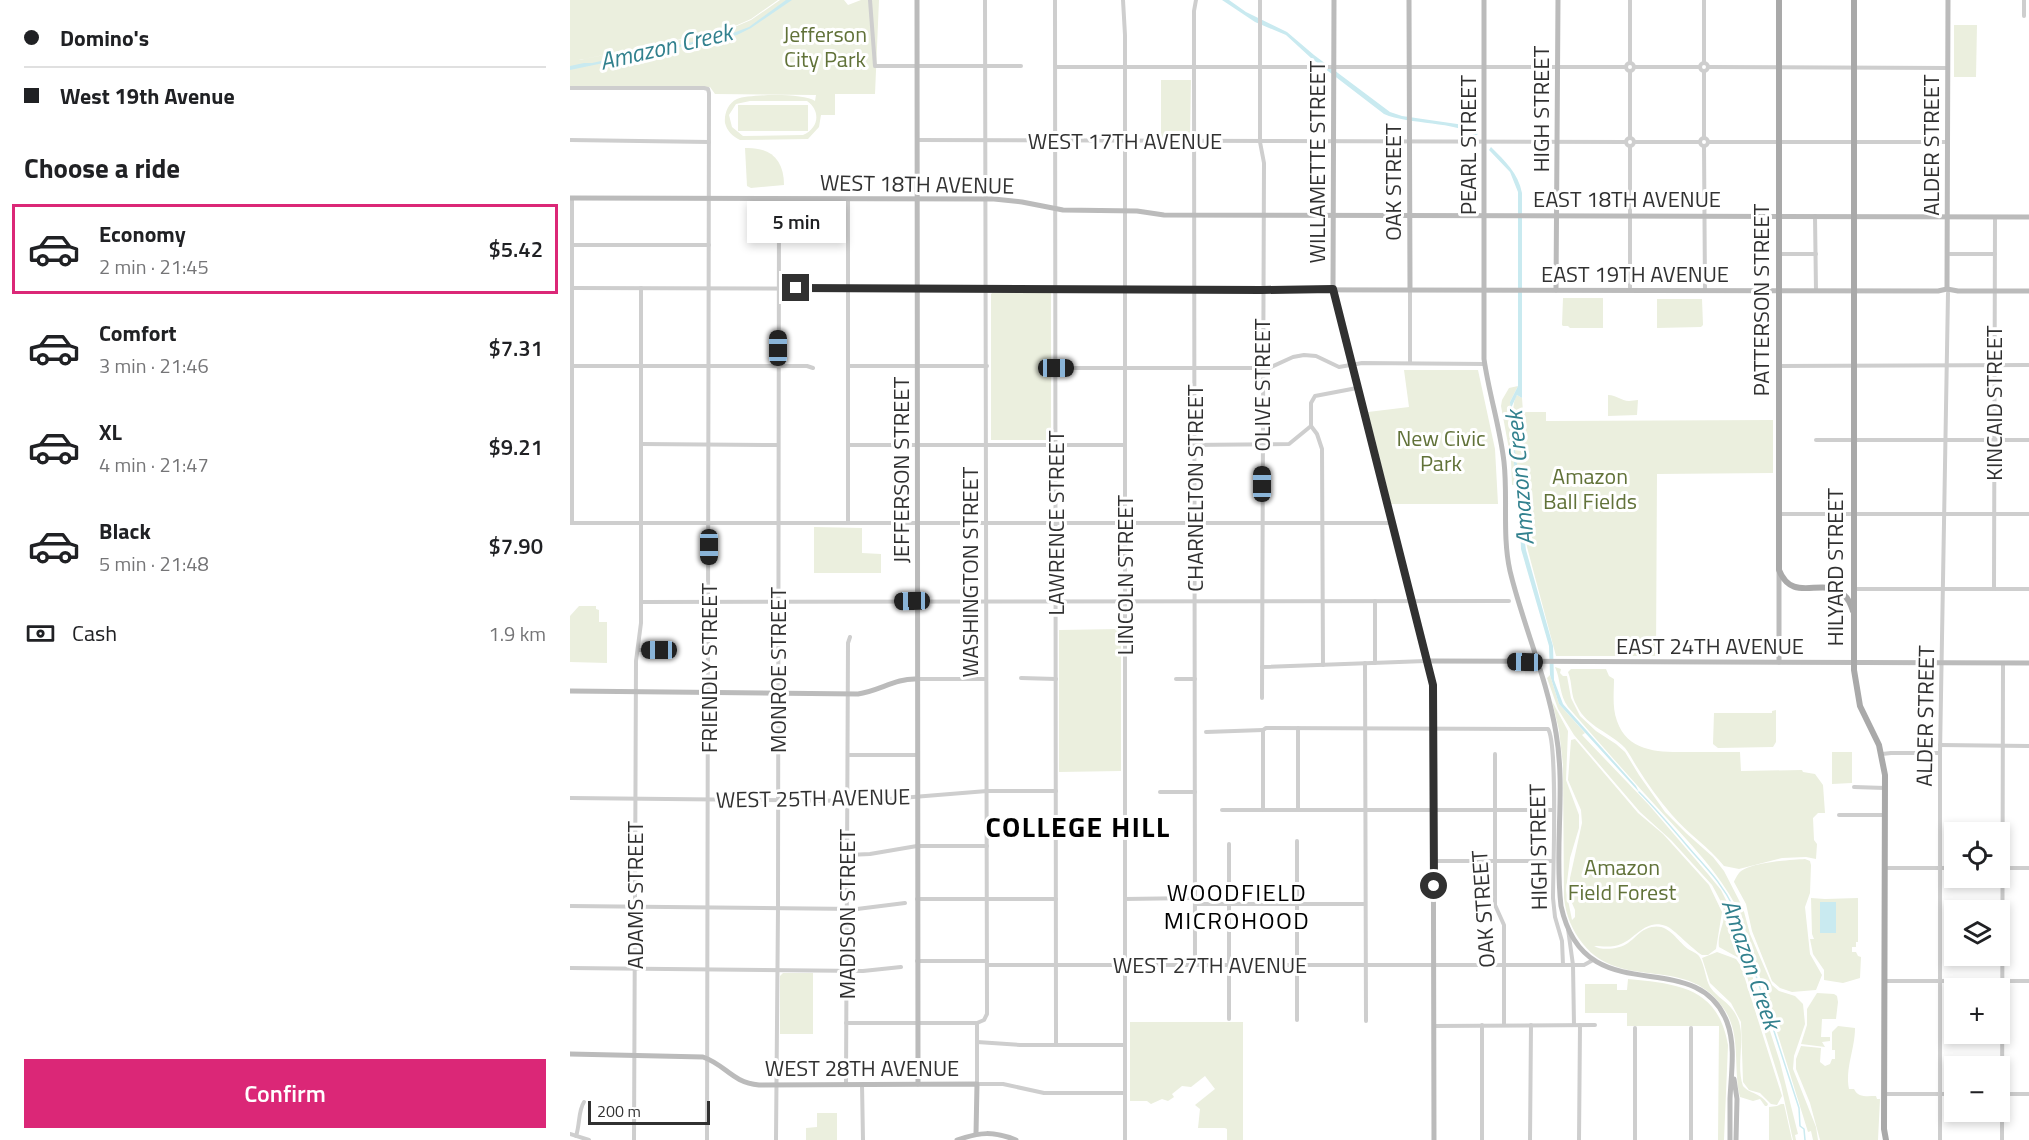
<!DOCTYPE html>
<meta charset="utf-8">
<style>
body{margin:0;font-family:"Titillium Web",sans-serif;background:#f6f6f6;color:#202124;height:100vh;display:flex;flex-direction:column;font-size:22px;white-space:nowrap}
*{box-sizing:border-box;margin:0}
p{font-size:20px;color:#757577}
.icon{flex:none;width:33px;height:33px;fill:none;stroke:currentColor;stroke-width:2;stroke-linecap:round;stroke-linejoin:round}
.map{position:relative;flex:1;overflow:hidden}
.side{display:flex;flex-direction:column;background:#fff;width:570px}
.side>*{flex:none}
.guide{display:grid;align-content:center;height:132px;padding:0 24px;background:#fff}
.buttons{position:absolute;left:1374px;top:822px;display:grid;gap:12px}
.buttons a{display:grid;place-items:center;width:66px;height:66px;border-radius:0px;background:#fff;box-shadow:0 3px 9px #0003;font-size:30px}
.scale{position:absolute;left:18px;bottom:15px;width:122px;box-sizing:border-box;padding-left:6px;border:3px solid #313131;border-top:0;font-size:16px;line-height:21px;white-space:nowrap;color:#313131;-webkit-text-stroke:4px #fff;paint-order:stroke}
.end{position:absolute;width:27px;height:27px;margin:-14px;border:8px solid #313131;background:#fff;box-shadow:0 0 0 3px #fff}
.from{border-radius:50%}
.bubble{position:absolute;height:42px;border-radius:0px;background:#fff;box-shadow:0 3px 9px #0003;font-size:20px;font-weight:600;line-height:42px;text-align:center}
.car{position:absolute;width:18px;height:36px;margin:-18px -9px;border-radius:8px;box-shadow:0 0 4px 2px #0007;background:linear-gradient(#222 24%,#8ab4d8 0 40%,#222 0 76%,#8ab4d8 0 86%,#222 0)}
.guide b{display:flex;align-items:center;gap:21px;height:57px;font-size:22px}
.guide b+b{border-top:2px solid #e0e0e0}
.guide i{width:15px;height:15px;background:#202124}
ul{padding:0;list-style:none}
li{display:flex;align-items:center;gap:18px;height:90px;margin:0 12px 9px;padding:0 12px;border:3px solid transparent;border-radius:0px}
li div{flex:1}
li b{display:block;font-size:22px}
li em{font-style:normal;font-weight:600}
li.current{border-color:#db2777}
li>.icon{width:54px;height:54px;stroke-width:1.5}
h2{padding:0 24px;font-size:27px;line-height:72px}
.pay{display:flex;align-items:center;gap:15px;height:66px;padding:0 24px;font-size:22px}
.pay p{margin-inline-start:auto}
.primary-button{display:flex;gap:12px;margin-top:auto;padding:12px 24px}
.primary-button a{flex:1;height:69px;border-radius:0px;background:#db2777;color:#fff;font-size:24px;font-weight:600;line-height:69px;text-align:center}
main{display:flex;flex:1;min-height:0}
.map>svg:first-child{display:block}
.green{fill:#ebefde;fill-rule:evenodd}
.water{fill:#c9eaf0}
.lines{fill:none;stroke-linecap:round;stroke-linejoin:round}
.stream{stroke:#c9eaf0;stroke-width:1.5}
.street{stroke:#cecece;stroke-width:4}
.secondary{stroke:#bbb;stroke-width:5}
.primary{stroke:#a9a9a9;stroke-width:6}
.route{stroke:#313131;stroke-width:8}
.labels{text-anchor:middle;stroke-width:6;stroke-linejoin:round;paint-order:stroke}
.park-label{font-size:22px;fill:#617239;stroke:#fff}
.street-label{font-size:22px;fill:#313131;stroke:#fff}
.water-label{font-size:24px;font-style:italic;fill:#32818e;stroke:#fff}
.neighbourhood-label{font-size:24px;letter-spacing:1.5px;fill:#000;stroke:#fff}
.district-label{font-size:28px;font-weight:bold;letter-spacing:1.5px;fill:#000;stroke:#fff}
</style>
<main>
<section class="side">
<div class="guide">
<b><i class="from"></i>Domino's</b>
<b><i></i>West 19th Avenue</b>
</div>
<h2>Choose a ride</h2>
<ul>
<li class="current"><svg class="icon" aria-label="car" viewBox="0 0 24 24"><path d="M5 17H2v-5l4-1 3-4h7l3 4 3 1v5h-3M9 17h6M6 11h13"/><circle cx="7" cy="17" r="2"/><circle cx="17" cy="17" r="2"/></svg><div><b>Economy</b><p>2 min · 21:45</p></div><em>$5.42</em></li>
<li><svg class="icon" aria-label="car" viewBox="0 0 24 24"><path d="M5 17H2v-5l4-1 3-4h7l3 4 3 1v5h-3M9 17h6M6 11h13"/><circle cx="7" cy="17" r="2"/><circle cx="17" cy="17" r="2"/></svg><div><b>Comfort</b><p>3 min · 21:46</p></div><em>$7.31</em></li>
<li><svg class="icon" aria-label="car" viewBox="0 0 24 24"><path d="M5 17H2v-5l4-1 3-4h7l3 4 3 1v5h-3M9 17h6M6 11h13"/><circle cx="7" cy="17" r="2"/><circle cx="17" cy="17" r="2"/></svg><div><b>XL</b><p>4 min · 21:47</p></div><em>$9.21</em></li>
<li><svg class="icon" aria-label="car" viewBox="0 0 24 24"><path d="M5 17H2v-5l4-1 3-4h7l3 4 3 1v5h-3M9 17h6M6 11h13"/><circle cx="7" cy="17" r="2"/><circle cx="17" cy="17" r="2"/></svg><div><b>Black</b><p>5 min · 21:48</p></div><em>$7.90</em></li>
</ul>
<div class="pay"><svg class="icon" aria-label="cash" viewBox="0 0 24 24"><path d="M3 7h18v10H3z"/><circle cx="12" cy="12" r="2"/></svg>Cash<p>1.9 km</p></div>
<div class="primary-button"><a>Confirm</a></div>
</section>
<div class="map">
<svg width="1459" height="1140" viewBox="0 0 1459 1140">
<rect width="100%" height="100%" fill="#fff"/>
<g class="green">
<path d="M0 0H208L181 19 156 30 9 60 155 31 181 20 210 0H274L278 5 291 0H309L305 94H265V115H251L249 127 238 139 170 140C162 136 157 131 155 123 154 114 158 103 167 99 180 94 234 93 245 101L246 95 145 94 140 87 0 86ZM180 101H237C251 111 249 128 233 135L173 136 162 127 159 115 166 104Z"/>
<polygon points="1384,25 1407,25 1406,77 1384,77"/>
<polygon points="591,80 621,80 620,138 591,138"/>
<rect x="168" y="105" width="70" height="26"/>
<path d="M175 148C200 147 214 159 214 185L181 188 177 186Z"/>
<polygon points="422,293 481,293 481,440 421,440 421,294"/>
<polygon points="993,298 1033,298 1033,328 1000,328 998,326 993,326 992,325"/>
<polygon points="1087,299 1132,299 1133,325 1131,327 1087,328"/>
<polygon points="834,370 908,370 925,449 928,504 821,504 798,412 839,407"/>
<polygon points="948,386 940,402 945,478 948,485 942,485 941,460 931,406 932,400 939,388"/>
<path d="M947 395 952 398 953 412H976V421L1203 420V473L1087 474 1086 656H986L957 547 954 530 953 485 947 479C947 462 938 406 947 395Z"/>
<path d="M1038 395C1047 395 1051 401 1059 401 1062 401 1065 400 1068 400L1067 415 1038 416Z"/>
<polygon points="244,527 292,528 292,553 311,554 311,573 244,573"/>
<polygon points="9,606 26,606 26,609 29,610 29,622 37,622 37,663 0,662 0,616"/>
<polygon points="551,629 551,771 489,772 489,630"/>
<path d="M985 667 991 669 990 673 993 676H997L1001 698 1010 716 1026 731 1046 744 1055 752 1069 775 1095 812 1116 833 1143 857 1154 871 1173 908 1180 934 1202 985 1209 991 1225 996 1233 1004 1235 1024 1224 1056 1223 1069 1246 1127 1248 1140H1243L1241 1131 1238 1132 1171 916C1153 877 1124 848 1096 817 1063 781 1030 744 998 707 989 695 991 680 985 667Z"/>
<path d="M1001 669H1036L1039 676 1044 679C1044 692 1042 708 1047 721 1058 753 1090 752 1118 752 1135 752 1153 752 1170 752L1171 771 1232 770 1233 772 1245 774 1253 785 1255 813H1248L1243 818 1244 840 1247 844 1246 859 1236 857 1212 858 1169 869 1154 866C1139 847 1118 834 1102 815 1089 800 1077 783 1067 767 1063 761 1060 754 1055 748 1040 732 1017 727 1007 706 1000 695 1003 684 998 672Z"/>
<path d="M980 675 989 704 1015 733 1012 735 1079 805 1138 874 1151 890 1161 910 1210 1062 1228 1134 1225 1135 1226 1140H1223L1211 1085 1174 967 1167 957 1149 947C1147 934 1155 924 1154 912 1153 903 1146 893 1142 885L1101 840 1070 812 1004 735 988 709 977 678Z"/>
<path d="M982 701 998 731 996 780 1009 815V828L1000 858 996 890 1002 920 1005 917V910L999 896 1000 878 1012 823 1011 810 998 780 1001 740 1005 739 1068 813 1093 834 1139 885 1152 912 1146 949 1138 955H1132C1122 949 1104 929 1096 926 1076 918 1066 938 1051 944 1043 948 1031 946 1024 946 1032 951 1050 949 1058 943 1065 938 1069 932 1076 929 1097 920 1104 938 1118 949 1121 951 1127 953 1129 956 1135 965 1135 978 1140 987 1150 1001 1162 1002 1169 1022 1175 1042 1166 1066 1173 1086 1181 1095 1188 1091 1198 1104L1197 1106H1195L1190 1099 1183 1101 1170 1097C1163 1069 1171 1037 1156 1012 1120 952 1052 993 1013 944 1002 930 996 916 994 898L993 765 989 730Z"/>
<polygon points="1206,710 1206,742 1203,747 1148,748 1143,744 1144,713 1202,713 1202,711"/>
<polygon points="1262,752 1282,752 1282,783 1262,784"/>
<path d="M1235 859 1240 861 1241 865 1240 893 1235 907 1240 954 1252 975 1246 990 1222 992 1210 988 1202 981 1182 931 1176 904 1164 882C1164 881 1168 874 1169 873 1179 862 1220 860 1235 859Z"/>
<polygon points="1241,898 1255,899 1288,898 1288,942 1286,942 1286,947 1282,947 1282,952 1286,952 1288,956 1291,957 1290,978 1273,983 1254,980 1254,970 1243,954 1240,939 1244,939 1242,934"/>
<polygon points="1147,952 1166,959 1171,966 1212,1096 1207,1105 1201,1104 1190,1093 1179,1090 1173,1082 1171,1022 1161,1003 1140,983 1132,958"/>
<polygon points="213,973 243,973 243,1034 210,1034 210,976"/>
<path d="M1058 979C1108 984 1148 987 1158 1045L1154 1140H1148L1149 1026H1057V1013H1015V984H1047V990H1057Z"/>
<polygon points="1247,993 1264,994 1267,996 1268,1002 1266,1019 1252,1019 1251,1037 1260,1037 1260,1041 1252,1042 1255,1047 1231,1044 1237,1025 1237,1009"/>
<polygon points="560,1022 673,1022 673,1140 657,1140 657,1129 655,1128 628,1128 630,1109 625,1105 645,1089 635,1076 621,1087 612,1086 602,1094 604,1097 598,1101 592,1099 581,1104 577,1101 560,1101"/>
<path d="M1268 1026 1285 1028C1285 1049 1275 1068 1279 1089H1284C1288 1098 1297 1096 1306 1096L1307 1099H1310L1308 1140H1250L1240 1103 1226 1069V1059L1231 1046 1251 1048 1250 1062 1255 1066 1260 1064 1262 1059H1265V1050H1262V1032Z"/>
<polygon points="1211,1104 1214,1104 1222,1140 1199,1140 1199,1107 1207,1106"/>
<polygon points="247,1113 267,1113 267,1140 236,1140 236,1128 247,1127"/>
</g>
<g class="water">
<polygon points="216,0 222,0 181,28 167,35 0,70 0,66 14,63 22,63 81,50 155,36 179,27"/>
<path d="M652 0H659L676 12 717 32 744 55 820 112 832 116 894 125 902 129 908 134 905 136C887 121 839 125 814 114L741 58 716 35 685 22Z"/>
<path d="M921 147C935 161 948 173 952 193V398L947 395 942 406 945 424 944 446 947 460V479L952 485 953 528 956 550 983 646 984 680 993 704 1066 786 1069 792 989 704 980 675 979 646 951 549 948 485 945 478 940 402 948 386V192L940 172 919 150Z"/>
<rect x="1250" y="902" width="16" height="31"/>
</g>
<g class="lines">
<path class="stream" d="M1069 792C1087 810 1103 829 1119 848 1138 870 1151 882 1164 908L1229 1108 1230 1126 1234 1129 1235 1140"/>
<g class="street">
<polyline points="300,0 305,66 451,66"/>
<polyline points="415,0 417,1014 414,1020 407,1023 407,1084 433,1084 474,1093 555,1093"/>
<polyline points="485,0 486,1045"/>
<polyline points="553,0 555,35 555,1140"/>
<polyline points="690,0 690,142 694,163 692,698"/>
<polyline points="1454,0 1454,16"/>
<circle cx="1060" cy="67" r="4"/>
<polyline points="1060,63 1060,0"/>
<polyline points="1134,63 1134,0"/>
<circle cx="1134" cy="67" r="4"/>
<polyline points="486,67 1056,67"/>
<polyline points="1064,67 1130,67"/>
<polyline points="1138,67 1377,68"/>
<polyline points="0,88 134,88 138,89 139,93 137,1140"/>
<polyline points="1060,138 1060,71"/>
<polyline points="1134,138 1134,71"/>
<circle cx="1060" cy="142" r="4"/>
<circle cx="1134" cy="142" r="4"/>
<polyline points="0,140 139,142"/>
<polyline points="347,140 1056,142"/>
<polyline points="1064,142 1130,142"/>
<polyline points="1138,142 1377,142"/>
<polyline points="1060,146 1060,290"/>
<polyline points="1134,146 1135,291"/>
<polyline points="2,198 2,523"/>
<polyline points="278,199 278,523"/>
<polyline points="1245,216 1246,291"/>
<polyline points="2,245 139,245"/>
<polyline points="1209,254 1246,254"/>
<polyline points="1378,254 1425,254"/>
<polyline points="0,288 347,289"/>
<polyline points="840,289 840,363"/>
<polyline points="1,366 237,366 243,368"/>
<polyline points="278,366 417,366"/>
<polyline points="1209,366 1459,365"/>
<polyline points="486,368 699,368 723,357 734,355 746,356 769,367 792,363 915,364"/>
<polyline points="741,426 747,434 752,449 753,665"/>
<polyline points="1246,440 1459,440"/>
<polyline points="71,444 208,445"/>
<polyline points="278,445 555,445"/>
<polyline points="617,445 719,444 741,426 741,403 745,396 787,388"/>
<polyline points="1210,514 1459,514"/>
<polyline points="0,523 822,523"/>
<polyline points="1284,589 1459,589"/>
<polyline points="1424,589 1425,217"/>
<polyline points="805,601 805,663"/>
<polyline points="71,602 939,601"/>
<polyline points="68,650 89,650"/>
<polyline points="795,663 796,1021"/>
<polyline points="692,667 856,661"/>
<polyline points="451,678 486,679"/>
<polyline points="347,679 416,679"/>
<polyline points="606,679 625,679"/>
<polyline points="728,728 728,810"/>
<polyline points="636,732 693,730"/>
<polyline points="1370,745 1459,746"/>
<polyline points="925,754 925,905 934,925 934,1025"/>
<polyline points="1312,754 1321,753 1370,753"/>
<polyline points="278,755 347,755"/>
<polyline points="1284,787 1315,788"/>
<polyline points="590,792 625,792"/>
<polyline points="0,798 294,801 417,791 486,791"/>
<polyline points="652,810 983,810"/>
<path d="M693 810V730L696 728 978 729C988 743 983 871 983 898L985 917 992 941 993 965"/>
<polyline points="1269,815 1315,815"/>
<polyline points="727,841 727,1020"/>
<polyline points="659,844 659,1019"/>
<polyline points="278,855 300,854 347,846 417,846"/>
<polyline points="864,861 983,861"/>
<polyline points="1315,868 1384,868"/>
<polyline points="1430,868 1459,868"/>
<polyline points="347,899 486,899"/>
<polyline points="555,899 625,898"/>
<polyline points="625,904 795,904"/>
<polyline points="0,906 287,909 335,903"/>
<polyline points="998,929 1003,965 1004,1025"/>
<polyline points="347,961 417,961"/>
<polyline points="417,965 1014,965 1023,960"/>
<polyline points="625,965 624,67 624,11 626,0"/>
<polyline points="0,968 293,971 331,967"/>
<polyline points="1315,981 1459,981"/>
<polyline points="276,1023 407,1023"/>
<polyline points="864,1026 1025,1025"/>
<polyline points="407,1042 450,1045 555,1045"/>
<polyline points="276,1084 278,643 280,637"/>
<polyline points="292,1084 293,1140"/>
<polyline points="1314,1094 1384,1094"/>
<polyline points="1430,1094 1459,1094"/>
<polyline points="0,1134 19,1140"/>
<path d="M6 1136C10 1125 8 1111 14 1102"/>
<polyline points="64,1140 66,661 71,623 71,288"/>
<polyline points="206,1140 208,908 209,199"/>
<polyline points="912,1140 912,1025"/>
<polyline points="960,1140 961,1025"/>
<polyline points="1009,1140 1010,1025"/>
<polyline points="1065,1140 1065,1028"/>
<polyline points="1121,1140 1121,1028"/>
<polyline points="1370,1140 1370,753 1378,293"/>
<polyline points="1432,1140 1433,663"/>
</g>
<g class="secondary">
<polyline points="347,0 348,1084"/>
<polyline points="764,0 763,289 863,688 864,1140"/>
<polyline points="839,0 840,289"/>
<path d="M914 0V359C919 394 930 427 934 462 938 498 932 535 940 571 953 625 977 678 986 733 996 790 984 848 991 906 1015 1016 1126 942 1157 1022 1166 1046 1161 1074 1160 1099 1160 1113 1160 1126 1160 1140"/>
<polyline points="0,198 424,199 452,202 493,210 567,211 594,215 1459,217"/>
<polyline points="347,289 1368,291 1377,289 1388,291 1459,291"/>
<polyline points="1377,289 1378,0"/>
<polyline points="986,290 988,0"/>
<polyline points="1209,570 1209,662"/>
<polyline points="857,661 1459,663"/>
<path d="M0 691 288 694C309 691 326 678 347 679"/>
<path d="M0 1054 133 1057C156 1065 161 1082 189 1085L407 1084 406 1134"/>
<polyline points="1164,1079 1167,1099 1166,1140"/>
<path d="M387 1140C410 1132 423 1131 446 1140"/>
</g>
<g class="primary">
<path d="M1209 0V570C1223 605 1253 575 1274 595 1279 599 1281 605 1283 611"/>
<polyline points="1284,0 1284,670 1290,706 1309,745 1315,775 1314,1129 1316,1140"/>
</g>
</g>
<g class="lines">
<polyline class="route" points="226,288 692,290 763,289 863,685 864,886"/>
</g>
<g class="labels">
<g class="park-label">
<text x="255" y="42">Jefferson<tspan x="255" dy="25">City Park</tspan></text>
<text x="871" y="446">New Civic<tspan x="871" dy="25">Park</tspan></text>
<text x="1020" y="484">Amazon<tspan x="1020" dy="25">Ball Fields</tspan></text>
<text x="1052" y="875">Amazon<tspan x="1052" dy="25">Field Forest</tspan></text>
</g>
<g class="street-label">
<text transform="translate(971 109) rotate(-90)" y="8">HIGH STREET</text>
<text x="555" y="149">WEST 17TH AVENUE</text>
<text transform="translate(898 145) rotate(-90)" y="8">PEARL STREET</text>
<text transform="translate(1361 145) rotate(-90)" y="8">ALDER STREET</text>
<text transform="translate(747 162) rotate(-90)" y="8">WILLAMETTE STREET</text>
<text transform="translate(823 182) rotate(-90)" y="8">OAK STREET</text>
<text transform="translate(347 184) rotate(1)" y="8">WEST 18TH AVENUE</text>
<text x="1057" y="207">EAST 18TH AVENUE</text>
<text x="1065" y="282">EAST 19TH AVENUE</text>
<text transform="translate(1191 300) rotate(-90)" y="8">PATTERSON STREET</text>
<text transform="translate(692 385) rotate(-90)" y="8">OLIVE STREET</text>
<text transform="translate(1424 403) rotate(-90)" y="8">KINCAID STREET</text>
<text transform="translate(331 470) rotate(-90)" y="8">JEFFERSON STREET</text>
<text transform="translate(625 488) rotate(-90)" y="8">CHARNELTON STREET</text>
<text transform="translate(486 523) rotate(-90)" y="8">LAWRENCE STREET</text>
<text transform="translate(1265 567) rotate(-90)" y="8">HILYARD STREET</text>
<text transform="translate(400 572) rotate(-90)" y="8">WASHINGTON STREET</text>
<text transform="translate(555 575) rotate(-90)" y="8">LINCOLN STREET</text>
<text x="1140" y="654">EAST 24TH AVENUE</text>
<text transform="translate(139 668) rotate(-90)" y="8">FRIENDLY STREET</text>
<text transform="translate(208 670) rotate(-90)" y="8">MONROE STREET</text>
<text transform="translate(1355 716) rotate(-89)" y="8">ALDER STREET</text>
<text transform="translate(243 798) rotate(-1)" y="8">WEST 25TH AVENUE</text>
<text transform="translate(968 847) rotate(-91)" y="8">HIGH STREET</text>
<text transform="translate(65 895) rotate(-90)" y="8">ADAMS STREET</text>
<text transform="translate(913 909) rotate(-94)" y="8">OAK STREET</text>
<text transform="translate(277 914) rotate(-90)" y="8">MADISON STREET</text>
<text x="640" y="973">WEST 27TH AVENUE</text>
<text x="292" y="1076">WEST 28TH AVENUE</text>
</g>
<g class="water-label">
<text transform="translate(96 47) rotate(-13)" y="8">Amazon Creek</text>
<text transform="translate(950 478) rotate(-95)" y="8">Amazon Creek</text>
<text transform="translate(1181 964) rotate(71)" y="8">Amazon Creek</text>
</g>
<g class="neighbourhood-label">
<text x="667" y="901">WOODFIELD<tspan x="667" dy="28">MICROHOOD</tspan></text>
</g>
<g class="district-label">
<text x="508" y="837">COLLEGE HILL</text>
</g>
</g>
</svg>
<div class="buttons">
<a><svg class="icon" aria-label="locate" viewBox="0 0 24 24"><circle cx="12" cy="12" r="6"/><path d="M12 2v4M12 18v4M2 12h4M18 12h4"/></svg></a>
<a><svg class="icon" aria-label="layers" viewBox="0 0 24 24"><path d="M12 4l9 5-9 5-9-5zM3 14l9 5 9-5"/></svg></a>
<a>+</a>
<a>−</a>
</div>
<div class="scale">200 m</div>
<i class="end from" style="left:864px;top:886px"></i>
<i class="end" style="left:226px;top:288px"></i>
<div class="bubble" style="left:177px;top:201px;width:99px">5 min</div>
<i class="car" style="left:208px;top:348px;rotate:0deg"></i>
<i class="car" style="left:486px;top:368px;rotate:90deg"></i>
<i class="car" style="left:692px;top:484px;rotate:0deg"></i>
<i class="car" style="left:139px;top:547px;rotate:180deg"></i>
<i class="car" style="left:342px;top:601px;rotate:269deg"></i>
<i class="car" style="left:89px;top:650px;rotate:270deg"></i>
<i class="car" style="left:955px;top:662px;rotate:271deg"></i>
</div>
</main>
